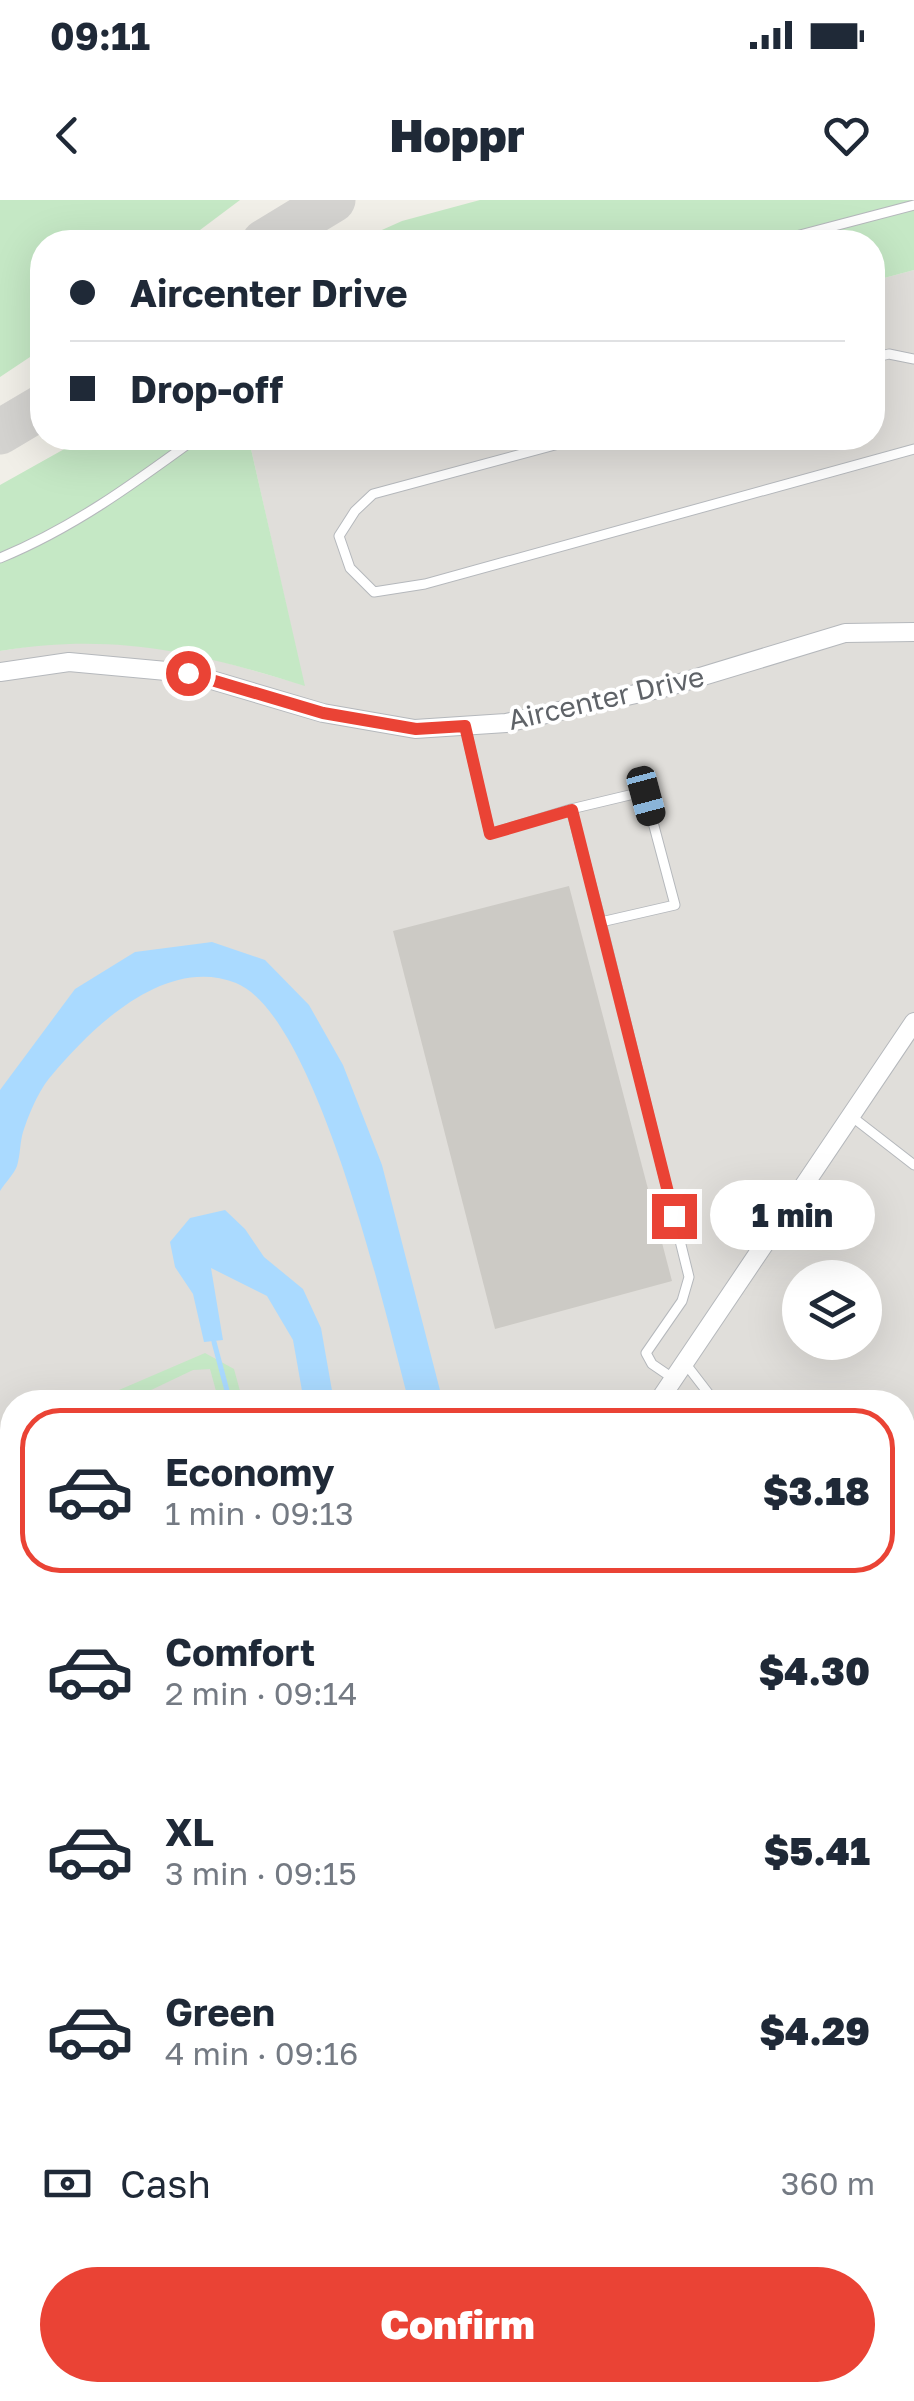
<!DOCTYPE html>
<meta charset="utf-8">
<style>
body{margin:0;font-family:"Golos Text",sans-serif;background:#f2f2f3;color:#1f2937;height:100vh;display:flex;flex-direction:column;font-size:38px;white-space:nowrap}
*{box-sizing:border-box;margin:0}
p{font-size:32px;color:#747a83}
.icon{flex:none;width:55px;height:55px;fill:none;stroke:currentColor;stroke-width:2;stroke-linecap:round;stroke-linejoin:round}
.map{position:relative;flex:1;overflow:hidden}
.side{position:absolute;left:0px;top:1190px;width:915px;height:1012px;display:flex;flex-direction:column;background:#fff;border-radius:40px 40px 0 0;box-shadow:0 10px 40px #0002}
.side>*{flex:none}
.guide{position:absolute;left:30px;top:30px;width:855px;height:220px;border-radius:40px;box-shadow:0 10px 40px #0002;display:grid;align-content:center;height:220px;padding:0 40px;background:#fff}
.controls{position:absolute;left:782px;top:1060px;display:grid;gap:20px}
.controls a{display:grid;place-items:center;width:100px;height:100px;border-radius:50%;background:#fff;box-shadow:0 10px 40px #0002;font-size:50px}
.end{position:absolute;width:45px;height:45px;margin:-22px;border:12px solid #ea4335;background:#fff;box-shadow:0 0 0 5px #fff}
.from{border-radius:50%}
.bubble{position:absolute;height:70px;border-radius:35px;background:#fff;box-shadow:0 10px 40px #0002;font-size:32px;font-weight:800;line-height:70px;text-align:center}
.car{position:absolute;width:30px;height:60px;margin:-30px -15px;border-radius:12px;box-shadow:0 0 8px 2px #0007;background:linear-gradient(#222 24%,#8ab4d8 0 40%,#222 0 76%,#8ab4d8 0 86%,#222 0)}
.guide b{display:flex;align-items:center;gap:35px;height:95px;font-size:38px}
.guide b+b{border-top:2px solid #e0e1e3}
.guide i{width:25px;height:25px;background:#1f2937}
ul{padding:18px 0 0;list-style:none}
li{display:flex;align-items:center;gap:30px;height:165px;margin:0 20px 15px;padding:0 20px;border:5px solid transparent;border-radius:40px}
li div{flex:1}
li b{display:block;font-size:38px}
li em{font-style:normal;font-weight:800}
li.active{border-color:#ea4335}
li>.icon{width:90px;height:90px;stroke-width:1.5}
.pay{display:flex;align-items:center;gap:25px;height:110px;padding:0 40px;font-size:38px}
.pay p{margin-inline-start:auto}
.primary-button{display:flex;gap:20px;margin-top:auto;padding:20px 40px}
.primary-button a{flex:1;height:115px;border-radius:60px;background:#ea4335;color:#fff;font-size:40px;font-weight:800;line-height:115px;text-align:center}
.status{display:flex;justify-content:space-between;align-items:center;height:70px;padding:0 50px;background:#fff;direction:ltr}
.status svg{height:28px;fill:currentColor}
header{display:flex;justify-content:space-between;align-items:center;height:130px;padding:0 40px;background:#fff;font-size:45px;font-weight:800}
.map>svg:first-child{display:block}
.industrial{fill:#e0deda;fill-rule:evenodd}
.green{fill:#c5e8c5}
.water{fill:#aadaff}
.lines{fill:none;stroke-linecap:round;stroke-linejoin:round}
.stream{stroke:#aadaff;stroke-width:5}
.taxiway{stroke:#d4d3d0;stroke-width:45}
.building{fill:#cccac5}
.lane-casing{stroke:#b5b8bc;stroke-width:11}
.street-casing{stroke:#b5b8bc;stroke-width:20}
.secondary-casing{stroke:#b6babf;stroke-width:28}
.primary-casing{stroke:#f2c960;stroke-width:30}
.lane{stroke:#fff;stroke-width:9}
.street{stroke:#fff;stroke-width:18}
.secondary{stroke:#fff;stroke-width:25}
.primary{stroke:#fff2af;stroke-width:28}
.rail{stroke:#b6b7b8;stroke-width:5;stroke-dasharray:2.5 12;stroke-linecap:butt}
.route{stroke:#ea4335;stroke-width:12}
.labels{text-anchor:middle;stroke-width:8;stroke-linejoin:round;paint-order:stroke}
.street-label{font-size:28px;fill:#5f6368;stroke:#fff}
</style>
<div class="status"><b>09:11</b><svg viewBox="0 0 49 12"><path d="M0 12V9h3v3zM5 12V6h3v6zM10 12V3h3v9zM15 12V0h3v12zM26 1h20v11H26zM47 4h2v5h-2z"/></svg></div>
<header><svg class="icon" aria-label="back" viewBox="0 0 24 24"><path d="M15 5l-7 7 7 7"/></svg>Hoppr<svg class="icon" aria-label="heart" viewBox="0 0 24 24"><path d="M12 20l-8-8c-3-5 5-10 8-4 3-6 11-1 8 4z"/></svg></header>
<div class="map">
<svg width="914" height="2201" viewBox="0 0 914 2201">
<rect width="100%" height="100%" fill="#f1efe8"/>
<path class="industrial" d="M914 70V2070L903 2075 902 1202H12V2190H705L688 2201H0V451L49 443H119L181 450 304 485 251 249 292 238H872L873 81ZM800 1078H865V1142H800Z"/>
<g class="green">
<polygon points="0,0 240,0 184,42 42,42 42,149 0,177"/>
<polygon points="480,0 914,0 914,70 873,81 872,42 355,42 402,21"/>
<path d="M84 238H292L251 249 305 486C196 452 114 432 0 451V285Z"/>
<polygon points="205,1153 234,1169 243,1202 219,1202 210,1169 193,1170 126,1202 91,1202"/>
<polygon points="12,1237 12,1257 4,1262 5,1288 12,1305 12,1364 0,1334 0,1242"/>
<polygon points="914,2070 914,2195 901,2201 688,2201 705,2190 902,2190 903,2075"/>
</g>
<g class="water">
<path d="M212 742 265 760 309 805 343 865 382 965 443 1202H409C386 1117 318 816 236 783 166 755 93 826 52 875 39 889 27 918 22 936 20 945 20 956 17 966 14 974 5 983 0 991V890L75 789 135 752Z"/>
<polygon points="225,1010 245,1029 264,1057 303,1089 321,1128 334,1202 304,1202 293,1140 267,1096 211,1068 223,1140 204,1142 193,1094 175,1067 170,1042 190,1018"/>
</g>
<g class="lines">
<g class="stream">
<polyline points="214,1142 230,1202"/>
<polyline points="707,2200 711,2201"/>
</g>
<g class="taxiway">
<polyline points="264,42 333,0"/>
<polyline points="0,232 42,207"/>
</g>
</g>
<g class="building">
<polygon points="569,686 672,1081 495,1129 393,731"/>
<polygon points="4,1746 12,1777 12,1865 0,1869 0,1747"/>
</g>
<g class="lines">
<g class="lane-casing">
<g id="lane">
<polyline points="773,42 914,5"/>
<polyline points="872,158 889,154 914,159"/>
<polyline points="581,238 373,294 355,311 339,336 350,368 374,392 425,384 914,249"/>
<path d="M0 358C73 328 133 284 196 238"/>
<polyline points="465,526 490,634 571,609 601,722 675,705 646,596 638,593 571,609"/>
<polyline points="601,722 689,1077 682,1101 646,1153 652,1164 674,1179"/>
<polyline points="851,916 914,965"/>
<polyline points="685,1163 715,1202"/>
<polyline points="0,1555 12,1551"/>
<polyline points="902,1702 914,1696"/>
<polyline points="0,1881 12,1877"/>
<polyline points="902,1938 914,1932"/>
<polyline points="902,1971 911,1992 902,1996"/>
<polyline points="902,2047 914,2041"/>
</g>
</g>
<g class="street-casing">
<g id="street">
<polyline points="0,472 69,462 188,473 323,513 415,529 506,523 667,487 845,433 914,432"/>
<polyline points="658,1202 914,822"/>
<polyline points="0,2109 12,2077"/>
</g>
</g>
<g class="secondary-casing">
<polyline id="secondary" points="0,1978 12,1979"/>
</g>
<g class="primary-casing">
<g id="primary">
<polyline points="902,1768 914,1763"/>
<polyline points="902,1804 914,1799"/>
<polyline points="141,2201 156,2190"/>
<polyline points="191,2201 206,2190"/>
</g>
</g>
<use href="#lane" class="lane"/>
<use href="#street" class="street"/>
<use href="#secondary" class="secondary"/>
<use href="#primary" class="primary"/>
<g class="rail">
<polyline points="902,2057 914,2052"/>
<polyline points="460,2201 471,2190"/>
<polyline points="667,2201 685,2190"/>
</g>
</g>
<g class="lines">
<polyline class="route" points="188,473 323,513 416,529 465,526 490,634 572,610 674,1016"/>
</g>
<g class="labels">
<g class="street-label">
<text transform="translate(606 498) rotate(-13)" y="10">Aircenter Drive</text>
</g>
</g>
</svg>
<div class="controls">
<a><svg class="icon" aria-label="layers" viewBox="0 0 24 24"><path d="M12 4l9 5-9 5-9-5zM3 14l9 5 9-5"/></svg></a>
</div>
<i class="end from" style="left:188px;top:473px"></i>
<i class="end" style="left:674px;top:1016px"></i>
<div class="bubble" style="left:710px;top:980px;width:165px">1 min</div>
<i class="car" style="left:646px;top:596px;rotate:165deg"></i>
<div class="guide">
<b><i class="from"></i>Aircenter Drive</b>
<b><i></i>Drop-off</b>
</div>
<section class="side">
<ul>
<li class="active"><svg class="icon" aria-label="car" viewBox="0 0 24 24"><path d="M5 17H2v-5l4-1 3-4h7l3 4 3 1v5h-3M9 17h6M6 11h13"/><circle cx="7" cy="17" r="2"/><circle cx="17" cy="17" r="2"/></svg><div><b>Economy</b><p>1 min · 09:13</p></div><em>$3.18</em></li>
<li><svg class="icon" aria-label="car" viewBox="0 0 24 24"><path d="M5 17H2v-5l4-1 3-4h7l3 4 3 1v5h-3M9 17h6M6 11h13"/><circle cx="7" cy="17" r="2"/><circle cx="17" cy="17" r="2"/></svg><div><b>Comfort</b><p>2 min · 09:14</p></div><em>$4.30</em></li>
<li><svg class="icon" aria-label="car" viewBox="0 0 24 24"><path d="M5 17H2v-5l4-1 3-4h7l3 4 3 1v5h-3M9 17h6M6 11h13"/><circle cx="7" cy="17" r="2"/><circle cx="17" cy="17" r="2"/></svg><div><b>XL</b><p>3 min · 09:15</p></div><em>$5.41</em></li>
<li><svg class="icon" aria-label="car" viewBox="0 0 24 24"><path d="M5 17H2v-5l4-1 3-4h7l3 4 3 1v5h-3M9 17h6M6 11h13"/><circle cx="7" cy="17" r="2"/><circle cx="17" cy="17" r="2"/></svg><div><b>Green</b><p>4 min · 09:16</p></div><em>$4.29</em></li>
</ul>
<div class="pay"><svg class="icon" aria-label="cash" viewBox="0 0 24 24"><path d="M3 7h18v10H3z"/><circle cx="12" cy="12" r="2"/></svg>Cash<p>360 m</p></div>
<div class="primary-button"><a>Confirm</a></div>
</section>
</div>
